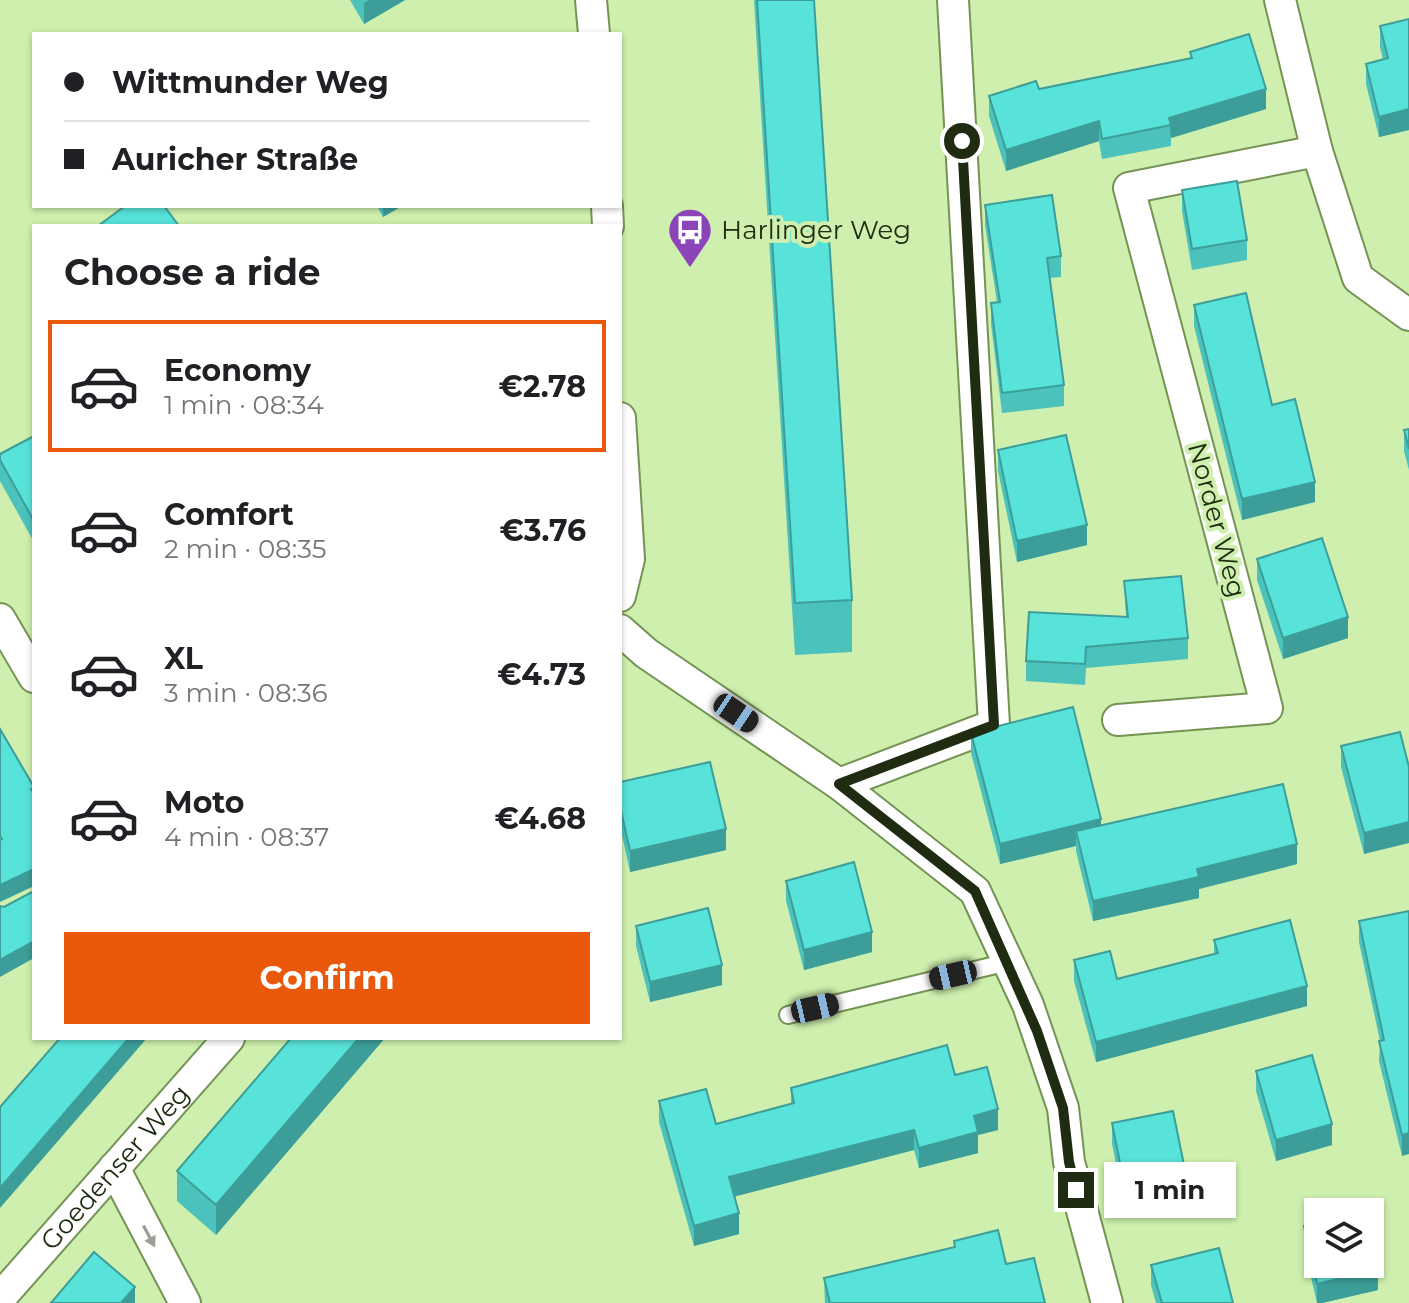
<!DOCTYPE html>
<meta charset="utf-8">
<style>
body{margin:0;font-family:Montserrat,sans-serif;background:#f2f2f2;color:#202124;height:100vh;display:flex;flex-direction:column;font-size:30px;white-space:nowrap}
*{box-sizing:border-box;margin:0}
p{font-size:26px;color:#757577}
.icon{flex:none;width:44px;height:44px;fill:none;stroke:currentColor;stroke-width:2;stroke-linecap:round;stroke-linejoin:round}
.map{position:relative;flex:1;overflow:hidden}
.panel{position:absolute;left:32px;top:224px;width:590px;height:816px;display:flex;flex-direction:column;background:#fff;border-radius:0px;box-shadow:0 2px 6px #0004}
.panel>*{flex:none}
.banner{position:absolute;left:32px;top:32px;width:590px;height:176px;border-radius:0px;box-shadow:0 2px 6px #0004;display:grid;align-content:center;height:176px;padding:0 32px;background:#fff}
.fabs{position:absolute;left:1304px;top:1198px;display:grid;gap:16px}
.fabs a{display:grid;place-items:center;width:80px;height:80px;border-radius:0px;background:#fff;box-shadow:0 2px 6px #0004;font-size:40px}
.end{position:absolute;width:36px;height:36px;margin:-18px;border:10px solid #202c12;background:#fff;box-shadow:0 0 0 4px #fff}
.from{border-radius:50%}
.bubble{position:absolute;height:56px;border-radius:0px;background:#fff;box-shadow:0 2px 6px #0004;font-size:26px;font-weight:700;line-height:56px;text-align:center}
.car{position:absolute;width:24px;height:48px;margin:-24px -12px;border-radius:10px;box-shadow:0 0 6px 2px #0007;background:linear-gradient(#222 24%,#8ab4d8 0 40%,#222 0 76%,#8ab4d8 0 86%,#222 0)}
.banner b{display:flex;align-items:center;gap:28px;height:76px;font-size:30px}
.banner b+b{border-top:2px solid #e0e0e0}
.banner i{width:20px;height:20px;background:#202124}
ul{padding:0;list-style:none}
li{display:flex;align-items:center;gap:24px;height:132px;margin:0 16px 12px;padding:0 16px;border:4px solid transparent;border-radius:0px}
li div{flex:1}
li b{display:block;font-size:30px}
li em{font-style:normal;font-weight:700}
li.selected{border-color:#ea580c}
li>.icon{width:72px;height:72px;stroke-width:1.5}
h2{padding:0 32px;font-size:36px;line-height:96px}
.cta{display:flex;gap:16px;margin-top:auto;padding:16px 32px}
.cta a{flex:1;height:92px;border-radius:0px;background:#ea580c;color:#fff;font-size:32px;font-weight:700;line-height:92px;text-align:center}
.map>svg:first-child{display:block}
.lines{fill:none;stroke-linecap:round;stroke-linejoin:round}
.lane-casing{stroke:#759355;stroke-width:20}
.street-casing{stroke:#759355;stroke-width:34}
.lane{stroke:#fff;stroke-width:16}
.street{stroke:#fff;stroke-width:30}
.wall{fill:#4bc2bb}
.shaded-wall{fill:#3d9e99}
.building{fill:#57e2da;stroke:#3d9e99;stroke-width:2}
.oneway{fill:#9ba094}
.route{stroke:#202c12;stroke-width:10}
.labels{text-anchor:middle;stroke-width:8;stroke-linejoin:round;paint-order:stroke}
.poi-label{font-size:26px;fill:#202c12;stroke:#ceefad;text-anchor:start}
.street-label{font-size:26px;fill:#202c12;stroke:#ceefad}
</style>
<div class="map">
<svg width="1409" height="1303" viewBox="0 0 1409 1303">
<rect width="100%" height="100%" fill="#ceefad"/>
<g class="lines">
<g class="lane-casing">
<polyline id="lane" points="788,1015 1008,962"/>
</g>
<g class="street-casing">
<g id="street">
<polyline points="591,0 594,34"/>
<polyline points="1280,0 1317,151 1358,278 1409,315"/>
<polyline points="607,206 608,226"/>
<polyline points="620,418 629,559 620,596"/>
<polyline points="0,619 34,677"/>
<polyline points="620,630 646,653 839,784 975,891 1028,1005 1063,1108 1069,1162 1107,1303"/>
<polyline points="1118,720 1267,708 1129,188 1317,151"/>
<polyline points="839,784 994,725 953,0"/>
<polyline points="114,1168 185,1303"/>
<path id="s1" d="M0 1298 229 1038"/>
</g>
</g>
<use href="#lane" class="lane"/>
<use href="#street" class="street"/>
</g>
<g class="wall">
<polygon points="350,0 405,0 364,24"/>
<polygon points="754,0 814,0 852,600 852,652 795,655"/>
<polygon points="1409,19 1409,130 1379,137 1366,84 1366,64 1383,59 1380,47 1380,26"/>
<polygon points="1190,52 1266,109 1171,138 1171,146 1102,159 1099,141 1006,171 989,116 989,96 1039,89 1190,59"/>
<polygon points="1182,190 1247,240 1247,260 1192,270 1182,211"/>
<polygon points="985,205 1061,256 1061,277 1050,278 1064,385 1064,406 1002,413 991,324 991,303 997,302 985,225"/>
<polygon points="377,206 402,206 383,217"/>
<polygon points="1194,305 1272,405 1315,502 1242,520 1194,326"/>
<polygon points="1409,429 1409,470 1404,451 1404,430"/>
<polygon points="34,436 34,542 0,481 0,454"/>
<polygon points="998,450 1087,545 1017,562 998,471"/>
<polygon points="1257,559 1348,638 1283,659 1257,580"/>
<polygon points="1124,581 1188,638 1188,659 1086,668 1085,685 1026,681 1026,661 1126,617"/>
<polygon points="1400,732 1364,854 1341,767 1341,746"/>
<polygon points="971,733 1101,825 1297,864 1199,889 1199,898 1093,921 1076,851 1076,846 1000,864 971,753"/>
<polygon points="620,782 726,850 630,872 620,826"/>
<polygon points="786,881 872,952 804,970 786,901"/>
<polygon points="1409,911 1402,1156 1379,1061 1380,1041 1359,942 1359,921"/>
<polygon points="636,926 722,985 650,1002 636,946"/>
<polygon points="1214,940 1307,1006 1096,1062 1074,981 1074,960 1117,979 1214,954"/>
<polygon points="291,1038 385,1038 216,1235 177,1201 177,1171"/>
<polygon points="1256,1071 1332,1145 1276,1161 1256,1091"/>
<polygon points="955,1075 998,1130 978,1135 978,1153 919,1168 914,1150 735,1196 739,1234 694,1246 659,1122 659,1101 716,1124 791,1104 791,1088"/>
<polygon points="1112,1123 1184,1165 1184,1186 1123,1198 1112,1144"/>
<polygon points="1304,1226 1378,1290 1322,1303 1317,1303 1304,1247"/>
<polygon points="954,1241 1006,1264 1045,1303 825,1303 824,1278 954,1247"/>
<polygon points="1151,1265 1233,1303 1156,1303 1151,1285"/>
</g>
<g class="shaded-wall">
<polygon points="369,0 405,0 364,24 364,3"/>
<polygon points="1266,89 1266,109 1171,138 1169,118"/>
<polygon points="1409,109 1409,130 1379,137 1379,117"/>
<polygon points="1099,121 1099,141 1006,171 1006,150"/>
<polygon points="383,206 402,206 383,217"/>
<polygon points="1315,482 1315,502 1242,520 1242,499"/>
<polygon points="1087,525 1087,545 1017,562 1017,541"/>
<polygon points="1348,617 1348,638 1283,659 1283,638"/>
<polygon points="1101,819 1101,840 1076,831 1076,846 1000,864 1000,844"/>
<polygon points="1409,822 1409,843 1364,854 1364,833"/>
<polygon points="726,829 726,850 630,872 630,851"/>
<polygon points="1297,844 1297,864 1199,889 1199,898 1093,921 1093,901 1197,869"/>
<polygon points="34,869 34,886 0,902 0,885"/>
<polygon points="872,932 872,952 804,970 804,950"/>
<polygon points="34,941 34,958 0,977 0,960"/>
<polygon points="722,965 722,985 650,1002 650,982"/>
<polygon points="1307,986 1307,1006 1096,1062 1096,1042"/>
<polygon points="129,1038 147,1038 0,1208 0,1188"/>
<polygon points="359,1038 385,1038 216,1235 216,1205"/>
<polygon points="998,1109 998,1130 978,1135 978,1153 919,1168 919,1148 974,1116"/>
<polygon points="1332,1124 1332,1145 1276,1161 1276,1140"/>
<polygon points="914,1130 914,1150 729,1198 729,1177"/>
<polygon points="1409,1133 1409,1154 1402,1156 1402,1135"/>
<polygon points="739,1213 739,1234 694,1246 694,1226"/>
<polygon points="1378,1269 1378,1290 1322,1303 1317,1303 1317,1284"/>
<polygon points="135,1287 135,1303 121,1303"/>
</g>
<g class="building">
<polygon points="757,0 814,0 852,600 795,603"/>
<polygon points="1409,19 1409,109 1379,117 1366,64 1388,58 1380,26"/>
<polygon points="1249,34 1266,89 1169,118 1171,125 1102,139 1099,121 1006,150 989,96 1036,81 1039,89 1192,58 1190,52"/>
<polygon points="1237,181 1247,240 1192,249 1182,190"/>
<polygon points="1052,195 1061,256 1047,258 1064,385 1002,393 991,303 1000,302 985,205"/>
<polygon points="125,206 164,206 179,226 98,226"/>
<polygon points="1246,293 1272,405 1295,399 1315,482 1242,499 1194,305"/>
<polygon points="1409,429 1409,449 1404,430"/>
<polygon points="1066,435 1087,525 1017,541 998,450"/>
<polygon points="34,436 34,521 0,460 0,454"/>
<polygon points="1322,538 1348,617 1283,638 1257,559"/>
<polygon points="1181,576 1188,638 1086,647 1085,664 1026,661 1029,612 1128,617 1124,581"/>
<polygon points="1073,707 1101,819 1000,844 971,733"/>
<polygon points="0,729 34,787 31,789 34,794 34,869 0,885 0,840 2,839 0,836"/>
<polygon points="1400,732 1409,767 1409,822 1364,833 1341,746"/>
<polygon points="710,762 726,829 630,851 620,806 620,782"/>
<polygon points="1283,784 1297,844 1197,869 1199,877 1093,901 1076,831"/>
<polygon points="854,862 872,932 804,950 786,881"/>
<polygon points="34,891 34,941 0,960 0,906 4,907"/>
<polygon points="708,908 722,965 650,982 636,926"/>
<polygon points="1409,911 1409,1133 1402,1135 1379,1041 1384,1040 1359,921"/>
<polygon points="1290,920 1307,986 1096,1042 1074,960 1110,951 1117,979 1218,953 1214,940"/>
<polygon points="60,1038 129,1038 0,1188 0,1107"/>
<polygon points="291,1038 359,1038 216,1205 177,1171"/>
<polygon points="947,1045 955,1075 987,1067 998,1109 974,1116 978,1132 919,1148 914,1130 729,1177 739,1213 694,1226 659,1101 706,1089 716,1124 794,1103 791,1088"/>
<polygon points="1312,1055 1332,1124 1276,1140 1256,1071"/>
<polygon points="1173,1111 1184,1165 1123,1178 1112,1123"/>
<polygon points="1318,1223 1318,1264 1370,1264 1370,1235 1378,1269 1317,1284 1304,1226"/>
<polygon points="998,1230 1006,1264 1034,1258 1045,1303 830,1303 824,1278 955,1247 954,1241"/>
<polygon points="1219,1248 1233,1303 1162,1303 1151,1265"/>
<polygon points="94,1252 135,1287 121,1303 51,1303"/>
</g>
<defs><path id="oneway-solid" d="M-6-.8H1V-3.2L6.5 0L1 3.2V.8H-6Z" transform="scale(2)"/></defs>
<use class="oneway" href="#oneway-solid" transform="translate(149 1236) rotate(62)"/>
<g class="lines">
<polyline class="route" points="962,141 994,725 839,784 975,891 1037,1031 1063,1108 1069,1162 1076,1190"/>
</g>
<defs>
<g id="bus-pin" transform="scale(2.3)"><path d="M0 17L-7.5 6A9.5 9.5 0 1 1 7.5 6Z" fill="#8b45b8" stroke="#ceefad"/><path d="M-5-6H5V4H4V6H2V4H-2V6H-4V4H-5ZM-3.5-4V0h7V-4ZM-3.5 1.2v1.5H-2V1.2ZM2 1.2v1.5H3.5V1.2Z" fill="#fff"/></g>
</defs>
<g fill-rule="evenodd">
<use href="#bus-pin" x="690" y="230"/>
</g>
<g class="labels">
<g class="poi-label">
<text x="721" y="239">Harlinger Weg</text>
</g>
<g class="street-label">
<text transform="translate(1217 520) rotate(75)" y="9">Norder Weg</text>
<text dy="9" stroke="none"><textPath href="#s1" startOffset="174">Goedenser Weg</textPath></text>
</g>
</g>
</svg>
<div class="fabs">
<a><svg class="icon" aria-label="layers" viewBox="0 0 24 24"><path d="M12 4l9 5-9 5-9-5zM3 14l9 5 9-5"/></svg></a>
</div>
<i class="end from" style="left:962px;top:141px"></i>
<i class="end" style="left:1076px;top:1190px"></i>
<div class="bubble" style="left:1104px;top:1162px;width:132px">1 min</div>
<i class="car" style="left:736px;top:713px;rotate:124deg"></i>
<i class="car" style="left:953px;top:975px;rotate:257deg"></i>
<i class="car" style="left:815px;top:1008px;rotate:77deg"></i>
<div class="banner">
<b><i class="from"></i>Wittmunder Weg</b>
<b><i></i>Auricher Straße</b>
</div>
<section class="panel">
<h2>Choose a ride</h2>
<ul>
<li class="selected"><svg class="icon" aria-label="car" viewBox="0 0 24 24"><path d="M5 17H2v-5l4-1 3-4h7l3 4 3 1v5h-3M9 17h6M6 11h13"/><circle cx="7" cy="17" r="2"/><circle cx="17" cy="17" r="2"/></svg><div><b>Economy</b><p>1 min · 08:34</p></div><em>€2.78</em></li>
<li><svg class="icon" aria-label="car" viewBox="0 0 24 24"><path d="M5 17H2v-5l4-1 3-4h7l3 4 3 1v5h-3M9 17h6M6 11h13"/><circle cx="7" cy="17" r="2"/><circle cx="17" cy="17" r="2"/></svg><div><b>Comfort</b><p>2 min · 08:35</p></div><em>€3.76</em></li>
<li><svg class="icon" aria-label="car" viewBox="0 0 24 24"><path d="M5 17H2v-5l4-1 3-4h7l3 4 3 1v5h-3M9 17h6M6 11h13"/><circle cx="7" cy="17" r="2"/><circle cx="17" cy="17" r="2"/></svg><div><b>XL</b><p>3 min · 08:36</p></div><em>€4.73</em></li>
<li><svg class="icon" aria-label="car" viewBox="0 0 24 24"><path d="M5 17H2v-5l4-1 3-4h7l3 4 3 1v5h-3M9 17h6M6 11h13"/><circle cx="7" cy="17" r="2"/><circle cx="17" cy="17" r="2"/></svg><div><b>Moto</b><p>4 min · 08:37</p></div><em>€4.68</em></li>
</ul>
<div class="cta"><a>Confirm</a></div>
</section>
</div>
